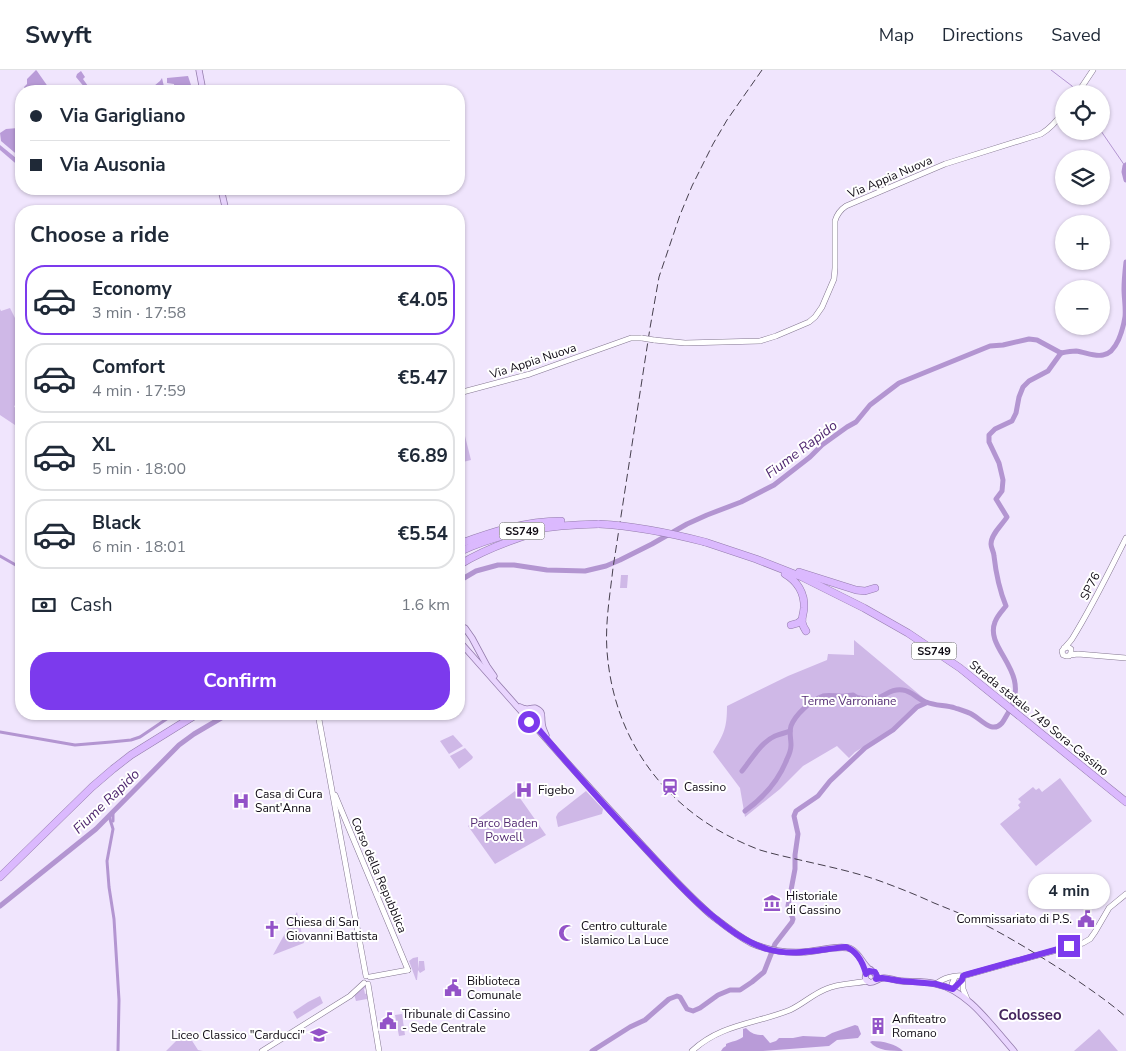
<!DOCTYPE html>
<meta charset="utf-8">
<style>
body{margin:0;font-family:"Nunito Sans",sans-serif;background:#f6f6f7;color:#1f2937;height:100vh;display:flex;flex-direction:column;font-size:19px;white-space:nowrap}
*{box-sizing:border-box;margin:0}
p{font-size:16px;color:#747a83}
.icon{flex:none;width:28px;height:28px;fill:none;stroke:currentColor;stroke-width:2;stroke-linecap:round;stroke-linejoin:round}
.map{position:relative;flex:1;overflow:hidden}
.side{position:absolute;left:15px;top:135px;width:450px;height:515px;display:flex;flex-direction:column;background:#fff;border-radius:20px;box-shadow:0 1px 4px #0004}
.side>*{flex:none}
.hud{position:absolute;left:15px;top:15px;width:450px;height:110px;border-radius:20px;box-shadow:0 1px 4px #0004;display:grid;align-content:center;height:110px;padding:0 15px;background:#fff}
.buttons{position:absolute;left:1055px;top:15px;display:grid;gap:10px}
.buttons a{display:grid;place-items:center;width:55px;height:55px;border-radius:50%;background:#fff;box-shadow:0 1px 4px #0004;font-size:25px}
.end{position:absolute;width:22px;height:22px;margin:-11px;border:6px solid #7c3aed;background:#fff;box-shadow:0 0 0 2px #fff}
.from{border-radius:50%}
.bubble{position:absolute;height:35px;border-radius:18px;background:#fff;box-shadow:0 1px 4px #0004;font-size:16px;font-weight:700;line-height:35px;text-align:center}
.hud b{display:flex;align-items:center;gap:18px;height:48px;font-size:19px}
.hud b+b{border-top:1px solid #e0e1e3}
.hud i{width:12px;height:12px;background:#1f2937}
ul{padding:0;list-style:none}
li{display:flex;align-items:center;gap:15px;height:70px;margin:0 10px 8px;padding:0 5px;border:2px solid #e0e1e3;border-radius:20px}
li div{flex:1}
li b{display:block;font-size:19px}
li em{font-style:normal;font-weight:700}
li.on{border-color:#7c3aed}
li>.icon{width:45px;height:45px;stroke-width:1.5}
h2{padding:0 15px;font-size:22px;line-height:60px}
.pay{display:flex;align-items:center;gap:12px;height:55px;padding:0 15px;font-size:19px}
.pay p{margin-inline-start:auto}
.cta{display:flex;gap:10px;margin-top:auto;padding:10px 15px}
.cta a{flex:1;height:58px;border-radius:20px;background:#7c3aed;color:#fff;font-size:20px;font-weight:700;line-height:58px;text-align:center}
header{display:flex;align-items:center;gap:30px;box-sizing:border-box;height:70px;padding:0 25px;background:#fff;border-bottom:1px solid #e0e1e3}
header strong{font-size:24px}
nav{display:flex;gap:28px;margin-inline-start:auto;font-size:18px}
.map>svg:first-child{display:block}
.green{fill:#cfb8e7}
.forest{fill:#b99bd8}
.lines{fill:none;stroke-linecap:round;stroke-linejoin:round}
.stream{stroke:#b395d1;stroke-width:1}
.canal{stroke:#b395d1;stroke-width:3}
.river{stroke:#b395d1;stroke-width:5}
.secondary-casing{stroke:#837690;stroke-width:6}
.primary-casing{stroke:#947cac;stroke-width:7}
.highway-casing{stroke:#947cac;stroke-width:8}
.secondary{stroke:#fff;stroke-width:5}
.primary{stroke:#e9d5fe;stroke-width:5.5}
.highway{stroke:#dbb9fe;stroke-width:7}
.rail{stroke:#463f4d;stroke-width:1;stroke-dasharray:8 4;stroke-linecap:butt}
.secondary-bridge-casing{stroke:#837690;stroke-width:6;stroke-linecap:butt}
.highway-bridge-casing{stroke:#947cac;stroke-width:8;stroke-linecap:butt}
.secondary-bridge{stroke:#fff;stroke-width:5}
.highway-bridge{stroke:#dbb9fe;stroke-width:7}
.route{stroke:#7c3aed;stroke-width:6}
.labels{text-anchor:middle;stroke-width:4;stroke-linejoin:round;paint-order:stroke}
.shield{fill:#fff;stroke:#57545a;stroke-width:1}
.shield-label{font-size:11px;font-weight:bold;fill:#0f0a14}
.street-label{font-size:12px;fill:#0f0a14;stroke:#fff}
.park-label{font-size:12px;fill:#532b73;stroke:#fff}
.poi-label{font-size:12px;fill:#0f0a14;stroke:#fff;text-anchor:start}
.water-label{font-size:14px;font-style:italic;fill:#4f276f;stroke:#fff}
.quarter-label{font-size:15px;font-weight:bold;fill:#45265e;stroke:#fff}
</style>
<header>
<strong>Swyft</strong>
<nav><a>Map</a><a>Directions</a><a>Saved</a></nav>
</header>
<div class="map">
<svg width="1126" height="981" viewBox="0 0 1126 981">
<rect width="100%" height="100%" fill="#f0e5fd"/>
<g class="green">
<polygon points="10,238 21,260 21,332 14,336 21,348 21,351 15,355 0,345 0,239 1,241"/>
<polygon points="465,366 471,390 459,393 459,368"/>
<polygon points="621,505 628,505 627,518 620,518"/>
<path d="M854 570 927 631 909 642 892 659 855 682 849 688 837 676 803 696 780 719 745 747 740 718 713 682C724 664 727 658 727 636L788 606 827 590 828 584 854 585Z"/>
<polygon points="453,665 463,676 449,684 440,671"/>
<polygon points="465,678 473,687 472,689 459,699 450,686"/>
<polygon points="1060,708 1092,751 1036,796 1000,754 1020,738 1018,735 1021,732 1018,729 1033,717 1036,720 1039,718 1042,722"/>
<polygon points="515,721 546,765 495,794 468,756"/>
<polygon points="586,721 603,739 602,744 558,757 556,747 558,743"/>
<polygon points="297,842 304,873 273,885"/>
<polygon points="418,887 418,899 419,891 424,891 425,900 420,903 418,900 417,910 416,910 409,891 413,888"/>
<polygon points="366,916 366,917 364,919 365,924 368,923 369,927 367,927 367,929 356,931 354,924"/>
<polygon points="320,926 323,933 297,949 293,942 308,932"/>
<polygon points="402,944 405,965 399,966 395,945"/>
<polygon points="1099,959 1118,981 1074,981"/>
<polygon points="189,966 198,980 203,981 166,981 179,968 182,971"/>
</g>
<g class="forest">
<polygon points="36,0 37,1 51,21 26,21 24,17 27,14 27,9"/>
<polygon points="81,1 85,7 83,9 88,16 85,18 76,7 77,4"/>
<polygon points="188,6 191,15 187,21 175,21 174,14 167,13 167,8"/>
<polygon points="162,8 165,21 148,21 160,11"/>
<polygon points="18,58 21,60 21,88 1,71 0,63 6,59"/>
<polygon points="0,75 21,92 21,98 0,80"/>
<polygon points="136,136 135,141 98,141"/>
<path d="M855 955 858 956 861 964 858 968 837 970 829 976 763 981H721L723 978 726 976V974C732 971 738 971 743 967V959L746 958C752 964 755 965 763 965L770 973 776 971 779 968H793L803 966 825 967 832 963Z"/>
<path d="M872 971C883 971 896 974 903 981 892 981 877 981 870 972Z"/>
</g>
<g class="lines">
<g class="stream">
<polyline points="1051,0 1072,16 1076,23"/>
<polyline points="1101,61 1125,96"/>
</g>
<g class="canal">
<polyline points="0,486 21,498"/>
<polyline points="0,662 75,675 111,672 131,670 140,667 174,644"/>
<polyline points="113,742 113,751"/>
<polyline points="109,746 113,759 107,791 109,817 114,849 119,930 118,981"/>
</g>
<g class="river">
<polyline points="1126,95 1125,96 1124,102 1126,110"/>
<path d="M1061 283C1066 282 1071 281 1076 281 1085 282 1094 287 1103 285 1117 283 1123 259 1125 247 1126 238 1124 228 1124 219 1124 210 1125 201 1126 192"/>
<polyline points="459,511 476,501 498,495 514,495 547,500 585,501 606,496 620,490 652,474 687,454 707,445 741,432 774,415 810,387 822,375 847,357 856,352 870,335 899,313 990,276 1003,275 1029,269 1037,270 1061,283"/>
<path d="M742 701C752 689 760 673 775 666 780 664 785 663 790 661"/>
<path d="M745 741C763 728 779 710 787 689 789 685 791 679 791 675 791 669 789 662 791 656 795 645 811 630 823 626 830 624 838 627 845 626 848 626 850 625 853 625 855 626 857 628 860 628 864 629 870 630 875 629 885 626 892 618 903 620 912 621 917 629 926 632 935 636 946 635 955 638 961 640 968 642 973 645 982 650 992 664 1002 653 1005 649 1007 644 1010 640 1031 600 984 579 995 552 997 546 1002 541 1006 536 999 519 996 504 994 486 994 482 991 478 991 474 991 464 1002 455 1007 447L996 429 1002 421 1003 410 999 393 989 372V365L995 359 1012 351 1016 343 1019 327 1023 317 1029 311 1048 301 1061 283"/>
<polyline points="0,836 96,759 179,675 194,664 228,644"/>
<polyline points="592,981 630,957 645,950 669,929 677,926 680,927 687,939 693,941 700,938 718,925 730,920 740,920 752,912 764,902 775,874 792,852 793,849 788,836 795,799 795,785 798,764 794,746 796,741 818,726 830,711 865,678 893,660 917,637 926,633"/>
</g>
<g class="secondary-casing">
<g id="secondary">
<polyline points="1077,24 1093,0"/>
<path d="M654 270 685 273 760 271 776 266 809 252 815 247 822 237 834 209 835 198V151C837 144 840 140 846 136L945 94 1041 64C1051 58 1057 51 1064 41"/>
<polyline points="459,323 530,304 631,268 642,268"/>
<path d="M1064 578 1068 577 1071 579V583L1069 586H1066L1063 585 1062 581C1065 577 1069 573 1072 569 1092 537 1109 502 1126 468"/>
<polyline points="1070,585 1078,584 1126,588"/>
<polyline points="318,644 366,906"/>
<polyline points="335,725 408,900"/>
<polyline points="1046,883 1083,873 1090,869 1095,862 1109,838 1126,824"/>
<polyline points="963,906 963,919 967,929"/>
<polyline points="370,907 408,900"/>
<polyline points="368,914 379,981"/>
<path d="M936 914C943 908 954 905 963 906L1031 887"/>
<polyline points="953,919 952,914 955,907"/>
<polyline points="262,981 350,926 364,913"/>
<path d="M692 981C721 954 755 954 790 940 803 934 813 924 826 919 839 913 854 914 868 911"/>
</g>
</g>
<g class="primary-casing">
<g id="primary">
<polyline points="199,0 203,21"/>
<polyline points="221,119 226,141"/>
<polyline points="459,557 465,558 472,568 487,596 494,606"/>
<path d="M459 571 521 641 527 646 528 651 533 654C569 695 605 735 642 775 664 799 686 823 711 845 724 855 736 865 751 873 767 880 785 883 803 882 814 882 842 874 851 879 860 884 862 893 869 899 873 903 877 902 876 909"/>
<path d="M520 637C527 641 528 638 535 638 544 642 541 645 542 652 542 657 544 661 546 665"/>
<path d="M871 900 867 902C865 906 864 910 869 912 873 914 878 908 883 908 889 907 895 911 902 911 913 912 925 911 936 914 968 920 993 958 1014 981"/>
</g>
</g>
<g class="highway-casing">
<g id="highway">
<polyline points="705,472 756,489 802,507 864,538 908,563 960,598 1126,732"/>
<path d="M459 474C492 462 525 451 561 451"/>
<path d="M459 482C503 461 551 455 599 454"/>
<path d="M459 495C482 481 508 471 534 463"/>
<polyline points="799,502 856,520 865,521 875,518"/>
<path d="M785 504C797 511 805 523 804 538 803 549 799 550 806 561"/>
<polyline points="791,555 798,553 802,550"/>
<polyline points="0,807 92,717 113,699 131,685 197,644"/>
</g>
</g>
<use href="#secondary" class="secondary"/>
<use href="#primary" class="primary"/>
<use href="#highway" class="highway"/>
<path class="rail" d="M762 0 727 50 713 74 692 116 680 145 659 207 650 258 613 498C610 525 605 553 607 581 614 676 672 747 760 780 773 784 787 787 800 790 830 797 860 803 888 814 904 820 919 826 934 833 954 841 974 849 993 859 1019 873 1043 888 1068 904 1088 918 1108 931 1126 947"/>
<g class="secondary-bridge-casing">
<g id="secondary-bridge">
<polyline points="642,268 654,270"/>
<polyline points="1031,887 1046,883"/>
</g>
</g>
<g class="highway-bridge-casing">
<path id="highway-bridge" d="M599 454C635 456 670 463 705 472"/>
</g>
<use href="#secondary-bridge" class="secondary-bridge"/>
<use href="#highway-bridge" class="highway-bridge"/>
</g>
<g class="lines">
<path class="route" d="M529 652 534 654C567 693 601 732 637 770 661 795 683 821 709 843 727 858 745 872 767 879 794 887 820 879 846 877 857 881 863 893 866 904L869 901 875 902 877 906 876 909 882 908 901 911 936 914 953 919 962 910 963 906 965 905 1069 876"/>
</g>
<defs>
<g id="station-bare" transform="scale(1.35)"><path d="M-3-6H3Q5-6 5-4V2Q5 4 3 4L4.5 6H3L1.5 4h-3L-3 6H-4.5L-3 4Q-5 4-5 2V-4Q-5-6-3-6ZM-3.5-4v3h7v-3ZM-3.5 1v1.5H-2V1ZM2 1v1.5H3.5V1Z" fill="#9353c8" stroke="#fff" stroke-width="2.5" paint-order="stroke"/></g>
<g id="hospital-bare" transform="scale(1.35)"><path d="M-5-5h3v3.5h4V-5h3V5h-3V1.5h-4V5h-3Z" fill="#9353c8" stroke="#fff" stroke-width="2.5" paint-order="stroke"/></g>
<g id="museum-bare" transform="scale(1.35)"><path d="M0-6L6-3V-2H-6V-3ZM-5-1h2V3h-2ZM-1-1h2V3h-2ZM3-1h2V3H3ZM-6 4H6V6H-6Z" fill="#9353c8" stroke="#fff" stroke-width="2.5" paint-order="stroke"/></g>
<g id="civic-bare" transform="scale(1.35)"><path d="M-.6-6.5H3V-4.5H.6V-3L4-1V1h2V6H-6V1h2V-1L-.6-3ZM-1.2 2.5V6h2.4V2.5Z" fill="#9353c8" stroke="#fff" stroke-width="2.5" paint-order="stroke"/></g>
<g id="church-bare" transform="scale(1.35)"><path d="M-1.2-6h2.4v3.5h3.3v2.4h-3.3V6h-2.4V-.1h-3.3v-2.4h3.3Z" fill="#9353c8" stroke="#fff" stroke-width="2.5" paint-order="stroke"/></g>
<g id="mosque-bare" transform="scale(1.35)"><path d="M3.5-4.9A6 6 0 1 0 3.5 4.9A5 5 0 1 1 3.5-4.9Z" fill="#9353c8" stroke="#fff" stroke-width="2.5" paint-order="stroke"/></g>
<g id="building-bare" transform="scale(1.35)"><path d="M-4-6H4V6H1V3H-1V6H-4ZM-2.5-4.3h1.7v1.8h-1.7ZM.8-4.3h1.7v1.8H.8ZM-2.5-1h1.7V.8h-1.7ZM.8-1h1.7V.8H.8Z" fill="#9353c8" stroke="#fff" stroke-width="2.5" paint-order="stroke"/></g>
<g id="school-bare" transform="scale(1.35)"><path d="M0-5L7-2L0 1L-7-2ZM-4 1L0 2.5L4 1V4Q0 6-4 4Z" fill="#9353c8" stroke="#fff" stroke-width="2.5" paint-order="stroke"/></g>
</defs>
<g fill-rule="evenodd">
<use href="#station-bare" x="670" y="717"/>
<use href="#hospital-bare" x="524" y="720"/>
<use href="#hospital-bare" x="241" y="731"/>
<use href="#museum-bare" x="772" y="833"/>
<use href="#civic-bare" x="1086" y="849"/>
<use href="#church-bare" x="272" y="859"/>
<use href="#mosque-bare" x="567" y="863"/>
<use href="#civic-bare" x="453" y="918"/>
<use href="#civic-bare" x="388" y="951"/>
<use href="#building-bare" x="878" y="956"/>
<use href="#school-bare" x="319" y="965"/>
</g>
<g class="labels">
<g class="shield">
<rect x="499.5" y="452.5" width="45" height="17" rx="4"/>
<rect x="911.5" y="572.5" width="45" height="17" rx="4"/>
</g>
<g class="shield-label">
<text x="522" y="465">SS749</text>
<text x="934" y="585">SS749</text>
</g>
<g class="street-label">
<text transform="translate(890 107) rotate(-23)" y="4">Via Appia Nuova</text>
<text transform="translate(533 291) rotate(-18)" y="4">Via Appia Nuova</text>
<text transform="translate(1090 516) rotate(-63)" y="4">SP76</text>
<text transform="translate(1039 648) rotate(39)" y="4">Strada statale 749 Sora-Cassino</text>
<text transform="translate(379 805) rotate(67)" y="4">Corso della Repubblica</text>
</g>
<g class="park-label">
<text x="849" y="635">Terme Varroniane</text>
<text x="504" y="757">Parco Baden<tspan x="504" dy="14">Powell</tspan></text>
</g>
<g class="poi-label">
<text x="684" y="721">Cassino</text>
<text x="538" y="724">Figebo</text>
<text x="255" y="728">Casa di Cura<tspan x="255" dy="14">Sant'Anna</tspan></text>
<text x="786" y="830">Historiale<tspan x="786" dy="14">di Cassino</tspan></text>
<text x="1072" y="853" text-anchor="end">Commissariato di P.S.</text>
<text x="286" y="856">Chiesa di San<tspan x="286" dy="14">Giovanni Battista</tspan></text>
<text x="581" y="860">Centro culturale<tspan x="581" dy="14">islamico La Luce</tspan></text>
<text x="467" y="915">Biblioteca<tspan x="467" dy="14">Comunale</tspan></text>
<text x="402" y="948">Tribunale di Cassino<tspan x="402" dy="14">- Sede Centrale</tspan></text>
<text x="892" y="953">Anfiteatro<tspan x="892" dy="14">Romano</tspan></text>
<text x="305" y="969" text-anchor="end">Liceo Classico "Carducci"</text>
</g>
<g class="water-label">
<text transform="translate(801 379) rotate(-37)" y="5">Fiume Rapido</text>
<text transform="translate(106 731) rotate(-44)" y="5">Fiume Rapido</text>
</g>
<g class="quarter-label">
<text x="1030" y="950">Colosseo</text>
</g>
</g>
</svg>
<div class="buttons">
<a><svg class="icon" aria-label="locate" viewBox="0 0 24 24"><circle cx="12" cy="12" r="6"/><path d="M12 2v4M12 18v4M2 12h4M18 12h4"/></svg></a>
<a><svg class="icon" aria-label="layers" viewBox="0 0 24 24"><path d="M12 4l9 5-9 5-9-5zM3 14l9 5 9-5"/></svg></a>
<a>+</a>
<a>−</a>
</div>
<i class="end from" style="left:529px;top:652px"></i>
<i class="end" style="left:1069px;top:876px"></i>
<div class="bubble" style="left:1028px;top:804px;width:82px">4 min</div>
<div class="hud">
<b><i class="from"></i>Via Garigliano</b>
<b><i></i>Via Ausonia</b>
</div>
<section class="side">
<h2>Choose a ride</h2>
<ul>
<li class="on"><svg class="icon" aria-label="car" viewBox="0 0 24 24"><path d="M5 17H2v-5l4-1 3-4h7l3 4 3 1v5h-3M9 17h6M6 11h13"/><circle cx="7" cy="17" r="2"/><circle cx="17" cy="17" r="2"/></svg><div><b>Economy</b><p>3 min · 17:58</p></div><em>€4.05</em></li>
<li><svg class="icon" aria-label="car" viewBox="0 0 24 24"><path d="M5 17H2v-5l4-1 3-4h7l3 4 3 1v5h-3M9 17h6M6 11h13"/><circle cx="7" cy="17" r="2"/><circle cx="17" cy="17" r="2"/></svg><div><b>Comfort</b><p>4 min · 17:59</p></div><em>€5.47</em></li>
<li><svg class="icon" aria-label="car" viewBox="0 0 24 24"><path d="M5 17H2v-5l4-1 3-4h7l3 4 3 1v5h-3M9 17h6M6 11h13"/><circle cx="7" cy="17" r="2"/><circle cx="17" cy="17" r="2"/></svg><div><b>XL</b><p>5 min · 18:00</p></div><em>€6.89</em></li>
<li><svg class="icon" aria-label="car" viewBox="0 0 24 24"><path d="M5 17H2v-5l4-1 3-4h7l3 4 3 1v5h-3M9 17h6M6 11h13"/><circle cx="7" cy="17" r="2"/><circle cx="17" cy="17" r="2"/></svg><div><b>Black</b><p>6 min · 18:01</p></div><em>€5.54</em></li>
</ul>
<div class="pay"><svg class="icon" aria-label="cash" viewBox="0 0 24 24"><path d="M3 7h18v10H3z"/><circle cx="12" cy="12" r="2"/></svg>Cash<p>1.6 km</p></div>
<div class="cta"><a>Confirm</a></div>
</section>
</div>
